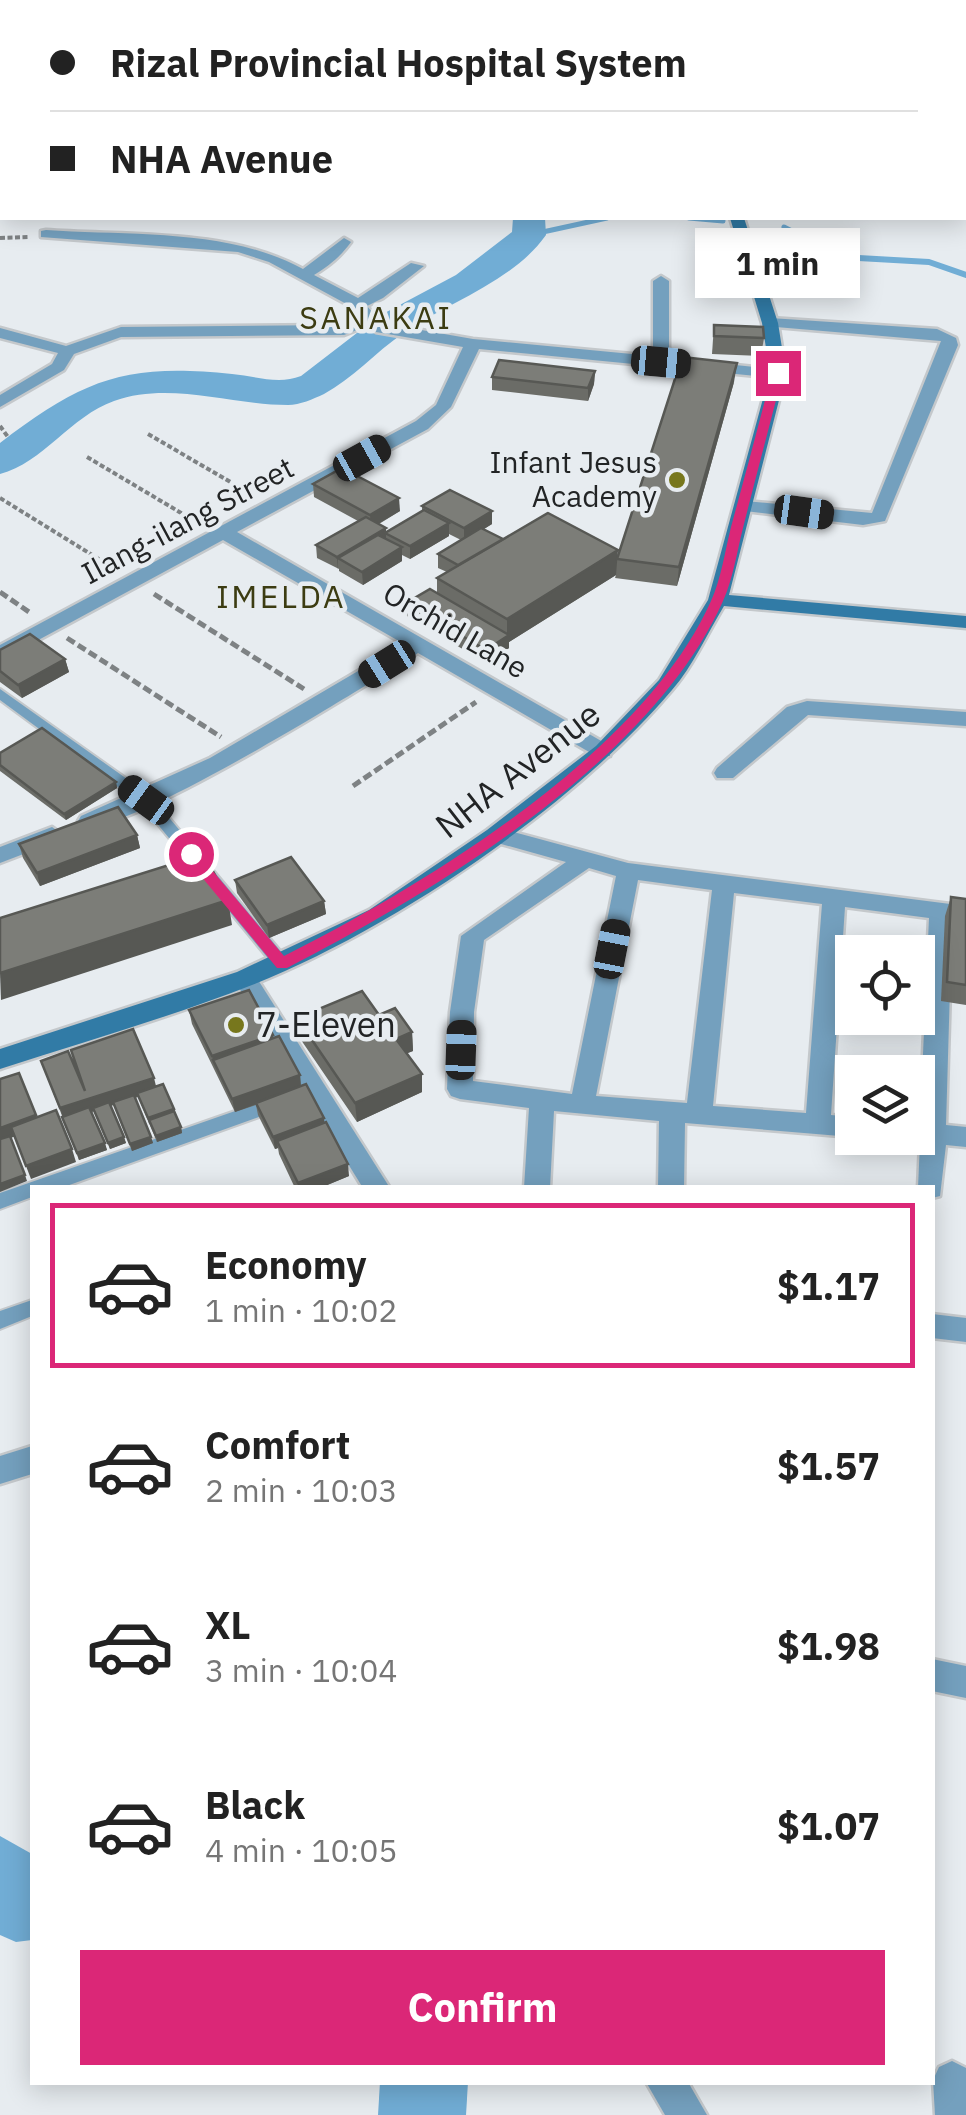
<!DOCTYPE html>
<meta charset="utf-8">
<style>
body{margin:0;font-family:"IBM Plex Sans",sans-serif;background:#f6f6f6;color:#222;height:100vh;display:flex;flex-direction:column;font-size:38px;white-space:nowrap}
*{box-sizing:border-box;margin:0}
p{font-size:32px;color:#767676}
.icon{flex:none;width:55px;height:55px;fill:none;stroke:currentColor;stroke-width:2;stroke-linecap:round;stroke-linejoin:round}
.map{position:relative;flex:1;overflow:hidden}
.side{position:absolute;left:30px;top:1185px;width:905px;height:900px;display:flex;flex-direction:column;background:#fff;border-radius:0px;box-shadow:0 5px 25px #0003}
.side>*{flex:none}
.hud{position:absolute;left:0px;top:0px;width:968px;height:220px;box-shadow:0 5px 25px #0003;display:grid;align-content:center;height:220px;padding:0 50px;background:#fff}
.controls{position:absolute;left:835px;top:935px;display:grid;gap:20px}
.controls a{display:grid;place-items:center;width:100px;height:100px;border-radius:0px;background:#fff;box-shadow:0 5px 25px #0003;font-size:50px}
.end{position:absolute;width:45px;height:45px;margin:-22px;border:12px solid #db2777;background:#fff;box-shadow:0 0 0 5px #fff}
.from{border-radius:50%}
.bubble{position:absolute;height:70px;border-radius:0px;background:#fff;box-shadow:0 5px 25px #0003;font-size:32px;font-weight:800;line-height:70px;text-align:center}
.car{position:absolute;width:30px;height:60px;margin:-30px -15px;border-radius:12px;box-shadow:0 0 8px 2px #0007;background:linear-gradient(#222 24%,#8ab4d8 0 40%,#222 0 76%,#8ab4d8 0 86%,#222 0)}
.hud b{display:flex;align-items:center;gap:35px;height:95px;font-size:38px}
.hud b+b{border-top:2px solid #e0e0e0}
.hud i{width:25px;height:25px;background:#222}
ul{padding:18px 0 0;list-style:none}
li{display:flex;align-items:center;gap:30px;height:165px;margin:0 20px 15px;padding:0 30px;border:5px solid transparent;border-radius:0px}
li div{flex:1}
li b{display:block;font-size:38px}
li em{font-style:normal;font-weight:800}
li.active{border-color:#db2777}
li>.icon{width:90px;height:90px;stroke-width:1.5}
.action{display:flex;gap:20px;margin-top:auto;padding:20px 50px}
.action a{flex:1;height:115px;border-radius:0px;background:#db2777;color:#fff;font-size:40px;font-weight:800;line-height:115px;text-align:center}
.map>svg:first-child{display:block}
.lines{fill:none;stroke-linecap:round;stroke-linejoin:round}
.stream-far1{stroke:#71add5;stroke-width:5}
.stream{stroke:#71add5;stroke-width:6}
.river{fill:#71add5;fill-rule:evenodd}
.lane-casing{stroke:#c4c8cb;stroke-width:4}
.street-casing{stroke:#c4c8cb;stroke-width:5}
.secondary-casing{stroke:#c4c8cb;stroke-width:5}
.path-far1{stroke:#7e8284;stroke-width:4;stroke-dasharray:5 2.5;stroke-linecap:butt}
.path{stroke:#7e8284;stroke-width:5;stroke-dasharray:9 4;stroke-linecap:butt}
.lane{fill:#74a0be;fill-rule:evenodd}
.street{fill:#74a0be;fill-rule:evenodd}
.secondary{fill:#317ba6;fill-rule:evenodd}
.wall{fill:#6b6c67}
.shaded-wall{fill:#575854}
.building{fill:#7c7d78;stroke:#575854;stroke-width:2.5}
.route{fill:#db2777}
.poi-dot{fill:#77771d;stroke:#e7ecf0;stroke-width:4}
.labels{text-anchor:middle;stroke-width:9;stroke-linejoin:round;paint-order:stroke}
.far-poi-label{font-size:30px;fill:#222425;stroke:#e7ecf0;text-anchor:end}
.far-street-label{font-size:30px;fill:#222425;stroke:#e7ecf0}
.far-neighbourhood-label{font-size:32px;letter-spacing:2.5px;fill:#3c3c12;stroke:#e7ecf0}
.street-label{font-size:35px;fill:#222425;stroke:#e7ecf0}
.poi-label{font-size:35px;fill:#222425;stroke:#e7ecf0;text-anchor:start}
</style>
<div class="map">
<svg width="966" height="2115" viewBox="0 0 966 2115">
<rect width="100%" height="100%" fill="#e7ecf0"/>
<g class="lines">
<g class="stream-far1">
<polyline points="689,218 723,221"/>
<polyline points="784,227 829,250"/>
<polyline points="529,235 607,218"/>
</g>
<polyline class="stream" points="824,248 841,257 929,262 966,275"/>
<g class="river">
<path d="M513 218H545L546 235C513 282 448 302 402 334 376 352 352 379 324 394 313 399 300 405 288 405 231 405 170 381 114 401 71 416 43 463 0 474V443C84 379 125 363 232 374 256 376 278 385 301 376L379 316 456 275 512 232Z"/>
<polygon points="0,1836 32,1854 32,1940 16,1942 0,1935"/>
<polygon points="380,2082 468,2082 466,2115 378,2115"/>
</g>
<g class="lane-casing">
<g id="lane">
<polygon points="15,0 24,0 25,2 17,2"/>
<rect x="0" y="66" width="2" height="6"/>
<polygon points="0,689 151,796 288,960 290,964 288,968 276,968 141,804 0,700"/>
<polygon points="278,1096 284,1098 287,1103 284,1108 61,1188 32,1188 32,1197 0,1209 0,1193"/>
<polygon points="32,1300 32,1316 0,1329 0,1311"/>
</g>
</g>
<g class="street-casing">
<g id="street">
<polygon points="83,0 95,0 96,2 84,2"/>
<polygon points="170,0 182,0 184,2 172,2"/>
<rect x="847" y="0" width="12" height="2"/>
<rect x="965" y="125" width="1" height="8"/>
<rect x="965" y="148" width="1" height="8"/>
<path d="M46 230C130 236 228 228 303 269L344 238 351 242C340 257 330 265 314 275L358 298 411 263 424 266 383 298 367 306 381 323 473 339 653 356V281L661 276 669 281V358L784 370V376L778 378 479 349 451 407 428 429 237 532 610 746V756H596L418 653C370 683 124 838 81 826L78 821 81 816 210 758 404 644 223 540 7 657 0 659V645L416 421 436 405 463 347 376 332 367 326 344 335 121 337 74 354 64 370 0 407V395L52 364 58 353 0 338V328L66 346 121 327 342 325 360 318 352 307 269 262 238 252 41 237V231Z"/>
<polygon points="770,318 937,329 956,338 958,345 885,521 863,525 745,511 736,506 745,501 872,513 941,341 764,326 764,320"/>
<polygon points="807,701 966,712 966,726 808,715 733,778 717,778 714,773 717,768 787,707"/>
<polygon points="52,827 63,835 60,840 0,863 0,847"/>
<path d="M495 827 628 863 966 906V922L952 920 946 1125 966 1127V1147L946 1145 940 1196 932 1198V1188H918L920 1142 908 1138H918L920 1122 929 918 845 907 831 1115 852 1117V1137L685 1123 684 1188H658L659 1121 554 1111 550 1188H524L529 1108 460 1099 451 1096 447 1089 450 1012 461 936 566 862 487 840 484 835ZM589 868 616 876 572 1094 473 1081 474 1012 484 940ZM638 880 712 890 687 1103 596 1096ZM734 893 822 904 806 1113 713 1106Z"/>
<polygon points="245,969 253,972 390,1188 363,1188 233,978"/>
<polygon points="932,1314 966,1318 966,1342 932,1338"/>
<polygon points="32,1446 32,1474 0,1484 0,1456"/>
<polygon points="932,1659 966,1666 966,1698 932,1691"/>
<polygon points="952,2061 966,2068 966,2115 935,2115 933,2080 939,2067"/>
<polygon points="646,2082 688,2082 707,2115 665,2115"/>
</g>
</g>
<g class="secondary-casing">
<g id="secondary">
<polygon points="401,0 413,0 415,2 403,2"/>
<path d="M730 218H744L778 323 786 373 729 595 966 616V628L724 606C707 634 693 666 672 690 574 806 393 929 252 985 170 1017 84 1042 0 1069V1049L237 972 369 910 487 830 596 746 659 680 708 600 770 373 762 323Z"/>
</g>
</g>
<g class="path-far1">
<polyline points="0,238 30,237"/>
<polyline points="0,426 8,437"/>
<polyline points="148,434 251,494"/>
<polyline points="87,457 198,523"/>
<polyline points="0,498 110,566"/>
</g>
<g class="path">
<polyline points="106,564 114,569"/>
<polyline points="0,592 32,614"/>
<polyline points="154,594 304,689"/>
<polyline points="67,638 221,737"/>
<polyline points="353,786 476,702"/>
</g>
<use href="#lane" class="lane"/>
<use href="#street" class="street"/>
<use href="#secondary" class="secondary"/>
</g>
<g class="wall">
<polygon points="714,325 764,338 761,356 712,354"/>
<polygon points="595,371 594,384 588,401 492,390 492,377"/>
<polygon points="734,382 677,586 615,578 616,575 509,642 509,648 486,663 407,616 406,603 437,593 437,578 447,572 438,568 438,554 461,540 449,534 449,536 410,559 402,555 402,561 363,585 339,571 339,569 317,558 316,545 358,521 314,497 313,484 400,511 379,524 386,528 386,532 422,511 422,506 492,511 492,524 484,529 503,539 617,558"/>
<polygon points="0,650 65,659 69,672 22,698 0,682"/>
<polygon points="0,753 116,782 117,788 66,820 0,771"/>
<polygon points="137,835 140,848 40,886 23,858 19,844"/>
<polygon points="235,880 324,901 326,914 269,938 237,893"/>
<polygon points="951,897 966,899 966,1005 941,1001 945,916"/>
<polygon points="189,1010 273,1035 273,1038 300,1075 301,1086 324,1118 324,1123 349,1176 320,1188 295,1188 279,1154 278,1148 275,1149 258,1115 256,1105 235,1112 192,1024"/>
<polygon points="379,1015 412,1032 413,1051 407,1053 422,1092 357,1122 299,1037 297,1018"/>
<polygon points="41,1061 81,1081 156,1086 181,1127 182,1133 157,1142 138,1097 135,1098 153,1143 132,1151 114,1105 111,1106 126,1143 110,1149 94,1111 92,1112 107,1150 79,1160"/>
</g>
<g class="shaded-wall">
<polygon points="99,0 150,0 132,2 99,2"/>
<polygon points="737,363 734,382 677,586 679,567"/>
<polygon points="595,371 594,384 588,401 588,388"/>
<polygon points="399,498 400,511 371,528 370,515"/>
<polygon points="492,511 492,524 464,541 464,528"/>
<polygon points="449,523 449,536 410,559 410,546"/>
<polygon points="386,528 386,542 338,558 338,570 337,557"/>
<polygon points="402,547 402,561 363,585 362,572"/>
<polygon points="618,550 616,575 509,642 509,648 486,663 486,650 507,636 507,619"/>
<polygon points="65,659 69,672 22,698 18,685"/>
<polygon points="116,782 117,788 66,820 64,814"/>
<polygon points="137,835 140,848 40,886 37,873"/>
<polygon points="228,900 232,925 1,1000 0,973"/>
<polygon points="324,901 326,914 269,938 267,925"/>
<polygon points="412,1032 413,1051 398,1057 396,1039"/>
<polygon points="273,1035 275,1048 213,1060 215,1069 212,1056"/>
<polygon points="422,1074 422,1092 357,1122 355,1103"/>
<polygon points="300,1075 301,1088 235,1112 232,1099"/>
<polygon points="154,1078 157,1090 64,1121 60,1108"/>
<polygon points="174,1109 175,1115 149,1124 148,1118"/>
<polygon points="36,1115 40,1127 0,1142 0,1128"/>
<polygon points="324,1118 325,1130 277,1141 278,1148 275,1149 273,1137"/>
<polygon points="181,1127 182,1133 157,1142 156,1136"/>
<polygon points="124,1137 126,1143 110,1149 108,1143"/>
<polygon points="151,1137 153,1143 132,1151 130,1144"/>
<polygon points="105,1143 107,1150 79,1160 77,1153"/>
<polygon points="72,1149 76,1162 31,1179 26,1166"/>
<polygon points="348,1164 349,1176 320,1188 298,1188 298,1183"/>
<polygon points="25,1175 27,1181 0,1192 0,1184"/>
</g>
<g class="building">
<polygon points="714,325 763,327 764,338 714,336"/>
<polygon points="682,357 737,363 679,567 617,559"/>
<polygon points="499,360 595,371 588,388 492,377"/>
<polygon points="342,468 399,498 370,515 313,484"/>
<polygon points="450,490 492,511 464,528 422,506"/>
<polygon points="424,510 449,523 410,546 385,533"/>
<polygon points="548,513 618,550 507,619 437,578"/>
<polygon points="366,517 386,528 337,557 316,545"/>
<polygon points="481,528 503,539 458,565 438,554"/>
<polygon points="378,535 402,547 362,572 338,558"/>
<polygon points="430,589 509,635 486,650 406,603"/>
<polygon points="30,634 65,659 18,685 0,671 0,650"/>
<polygon points="42,728 116,782 64,814 0,765 0,753"/>
<polygon points="118,807 137,835 37,873 19,844"/>
<polygon points="204,854 228,900 0,973 0,918"/>
<polygon points="291,857 324,901 267,925 235,880"/>
<polygon points="951,897 966,899 966,985 947,982"/>
<polygon points="249,990 273,1035 212,1056 189,1010"/>
<polygon points="362,991 379,1015 395,1008 412,1032 396,1039 422,1074 355,1103 297,1018"/>
<polygon points="133,1029 154,1078 60,1108 41,1061 68,1051 85,1091 71,1050"/>
<polygon points="279,1036 300,1075 232,1099 213,1060"/>
<polygon points="19,1073 36,1115 0,1128 0,1079"/>
<polygon points="163,1084 174,1109 148,1118 137,1093"/>
<polygon points="306,1084 324,1118 273,1137 256,1103"/>
<polygon points="134,1095 151,1137 130,1144 113,1102"/>
<polygon points="109,1102 124,1137 108,1143 93,1108"/>
<polygon points="89,1107 105,1143 77,1153 62,1117"/>
<polygon points="56,1110 72,1149 26,1166 11,1127"/>
<polygon points="174,1111 181,1127 156,1136 149,1120"/>
<polygon points="326,1122 348,1164 298,1183 277,1141"/>
<polygon points="10,1136 25,1175 0,1184 0,1139"/>
</g>
<path class="route" d="M778 370 783 373C770 424 756 476 743 528 737 551 733 579 723 601 652 760 437 891 287 968H277L186 858V851H196L284 956C427 884 644 752 711 601 721 579 725 551 731 527 745 476 759 424 772 373Z"/>
<g class="poi-dot">
<circle cx="677" cy="480" r="10"/>
<circle cx="236" cy="1025" r="10"/>
</g>
<g class="labels">
<g class="far-poi-label">
<text x="657" y="473">Infant Jesus<tspan x="657" dy="34">Academy</tspan></text>
</g>
<g class="far-street-label">
<text transform="translate(188 521) rotate(-28)" y="10">Ilang-ilang Street</text>
<text transform="translate(455 631) rotate(30)" y="10">Orchid Lane</text>
</g>
<g class="far-neighbourhood-label">
<text x="376" y="329">SANAKAI</text>
<text x="281" y="608">IMELDA</text>
</g>
<g class="street-label">
<text transform="translate(518 770) rotate(-38)" y="12">NHA Avenue</text>
</g>
<g class="poi-label">
<text x="256" y="1037">7-Eleven</text>
</g>
</g>
</svg>
<div class="controls">
<a><svg class="icon" aria-label="locate" viewBox="0 0 24 24"><circle cx="12" cy="12" r="6"/><path d="M12 2v4M12 18v4M2 12h4M18 12h4"/></svg></a>
<a><svg class="icon" aria-label="layers" viewBox="0 0 24 24"><path d="M12 4l9 5-9 5-9-5zM3 14l9 5 9-5"/></svg></a>
</div>
<i class="end from" style="left:191px;top:854px"></i>
<i class="end" style="left:778px;top:373px"></i>
<div class="bubble" style="left:695px;top:228px;width:165px">1 min</div>
<i class="car" style="left:661px;top:362px;rotate:95deg"></i>
<i class="car" style="left:362px;top:458px;rotate:61deg"></i>
<i class="car" style="left:804px;top:512px;rotate:98deg"></i>
<i class="car" style="left:387px;top:664px;rotate:238deg"></i>
<i class="car" style="left:146px;top:800px;rotate:306deg"></i>
<i class="car" style="left:612px;top:949px;rotate:11deg"></i>
<i class="car" style="left:461px;top:1050px;rotate:2deg"></i>
<div class="hud">
<b><i class="from"></i>Rizal Provincial Hospital System</b>
<b><i></i>NHA Avenue</b>
</div>
<section class="side">
<ul>
<li class="active"><svg class="icon" aria-label="car" viewBox="0 0 24 24"><path d="M5 17H2v-5l4-1 3-4h7l3 4 3 1v5h-3M9 17h6M6 11h13"/><circle cx="7" cy="17" r="2"/><circle cx="17" cy="17" r="2"/></svg><div><b>Economy</b><p>1 min · 10:02</p></div><em>$1.17</em></li>
<li><svg class="icon" aria-label="car" viewBox="0 0 24 24"><path d="M5 17H2v-5l4-1 3-4h7l3 4 3 1v5h-3M9 17h6M6 11h13"/><circle cx="7" cy="17" r="2"/><circle cx="17" cy="17" r="2"/></svg><div><b>Comfort</b><p>2 min · 10:03</p></div><em>$1.57</em></li>
<li><svg class="icon" aria-label="car" viewBox="0 0 24 24"><path d="M5 17H2v-5l4-1 3-4h7l3 4 3 1v5h-3M9 17h6M6 11h13"/><circle cx="7" cy="17" r="2"/><circle cx="17" cy="17" r="2"/></svg><div><b>XL</b><p>3 min · 10:04</p></div><em>$1.98</em></li>
<li><svg class="icon" aria-label="car" viewBox="0 0 24 24"><path d="M5 17H2v-5l4-1 3-4h7l3 4 3 1v5h-3M9 17h6M6 11h13"/><circle cx="7" cy="17" r="2"/><circle cx="17" cy="17" r="2"/></svg><div><b>Black</b><p>4 min · 10:05</p></div><em>$1.07</em></li>
</ul>
<div class="action"><a>Confirm</a></div>
</section>
</div>
